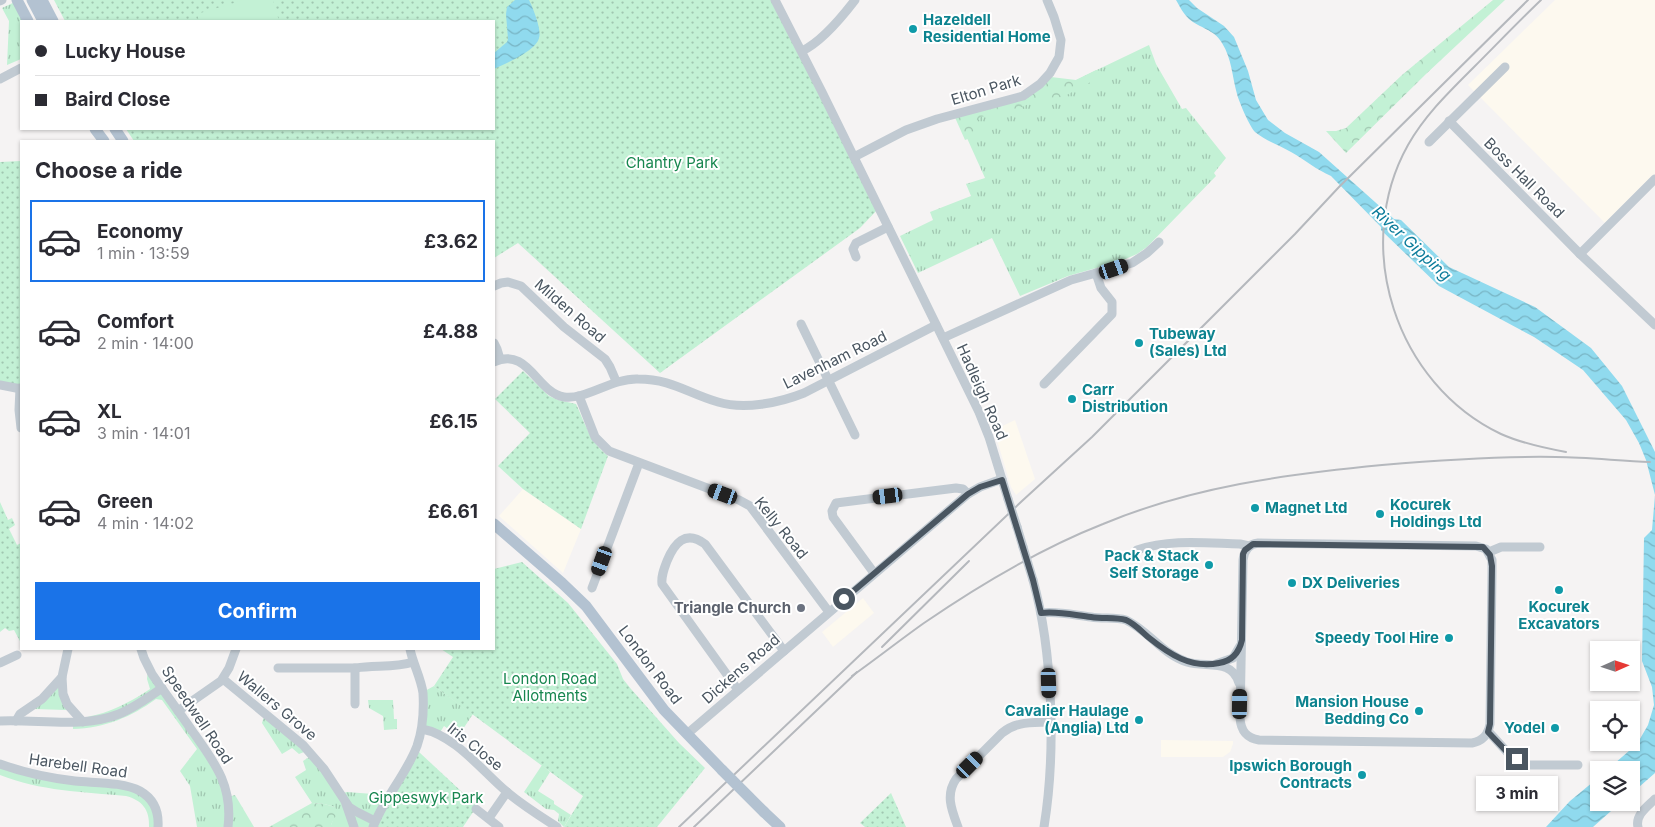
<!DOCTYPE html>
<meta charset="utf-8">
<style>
body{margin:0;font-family:Inter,sans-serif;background:#f2f2f3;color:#2b2b33;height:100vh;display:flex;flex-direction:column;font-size:19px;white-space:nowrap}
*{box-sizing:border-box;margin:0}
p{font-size:16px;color:#7c7c81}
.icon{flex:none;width:28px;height:28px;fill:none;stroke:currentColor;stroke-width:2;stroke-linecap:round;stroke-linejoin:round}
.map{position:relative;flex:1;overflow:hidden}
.sheet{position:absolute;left:20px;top:140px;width:475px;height:510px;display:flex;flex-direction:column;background:#fff;border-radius:0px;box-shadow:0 1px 4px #0004}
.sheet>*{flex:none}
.banner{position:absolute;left:20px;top:20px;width:475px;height:110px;border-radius:0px;box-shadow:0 1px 4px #0004;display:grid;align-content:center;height:110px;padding:0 15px;background:#fff}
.needle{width:32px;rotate:87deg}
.controls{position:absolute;left:1590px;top:641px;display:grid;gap:10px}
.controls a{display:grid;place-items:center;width:50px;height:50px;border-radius:0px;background:#fff;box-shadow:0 1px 4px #0004;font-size:25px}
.end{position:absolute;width:22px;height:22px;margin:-11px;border:6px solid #4a5661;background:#fff;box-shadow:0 0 0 2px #fff}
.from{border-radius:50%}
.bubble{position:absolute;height:35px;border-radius:0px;background:#fff;box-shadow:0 1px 4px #0004;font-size:16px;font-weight:700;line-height:35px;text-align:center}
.car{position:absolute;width:15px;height:30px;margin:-15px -8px;border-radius:6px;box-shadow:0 0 4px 1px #0007;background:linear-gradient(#222 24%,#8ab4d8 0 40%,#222 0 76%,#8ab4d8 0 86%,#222 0)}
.banner b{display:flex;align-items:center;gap:18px;height:48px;font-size:19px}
.banner b+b{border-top:1px solid #e1e1e2}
.banner i{width:12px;height:12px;background:#2b2b33}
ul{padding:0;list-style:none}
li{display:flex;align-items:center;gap:15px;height:82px;margin:0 10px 8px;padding:0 5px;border:2px solid transparent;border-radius:0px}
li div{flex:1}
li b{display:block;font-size:19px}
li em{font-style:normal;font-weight:700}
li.on{border-color:#1a73e8}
li>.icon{width:45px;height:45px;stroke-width:1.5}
h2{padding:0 15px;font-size:22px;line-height:60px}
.cta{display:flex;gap:10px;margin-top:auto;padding:10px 15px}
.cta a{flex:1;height:58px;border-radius:0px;background:#1a73e8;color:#fff;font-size:20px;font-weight:700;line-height:58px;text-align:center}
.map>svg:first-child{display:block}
.commercial{fill:#fdf9ef}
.grass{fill:url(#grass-tufts)}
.forest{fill:url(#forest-crowns)}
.park{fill:url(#park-dots)}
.pitch{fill:#c3f1d5}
.water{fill:url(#water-waves)}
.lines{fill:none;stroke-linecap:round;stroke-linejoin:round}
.minor{stroke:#c1cad2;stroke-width:9}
.major{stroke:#b3c2d1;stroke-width:11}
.rail{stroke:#b5b8bd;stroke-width:2}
.minor-bridge{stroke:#c1cad2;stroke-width:9}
.major-bridge{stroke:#b3c2d1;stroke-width:11}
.route{stroke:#4a5661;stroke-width:6}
.culture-dot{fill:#0f9aa8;stroke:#fff;stroke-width:2}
.worship-dot{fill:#6b7280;stroke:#fff;stroke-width:2}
.labels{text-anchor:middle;stroke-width:4;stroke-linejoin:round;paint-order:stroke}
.culture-label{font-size:15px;font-weight:bold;fill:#0d838f;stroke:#fff;text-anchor:start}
.street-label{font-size:15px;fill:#4a5661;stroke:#fff}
.park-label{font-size:15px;fill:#17864f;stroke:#fff}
.worship-label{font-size:15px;font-weight:bold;fill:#5b616d;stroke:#fff;text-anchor:end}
.water-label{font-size:16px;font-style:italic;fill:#0c7c9b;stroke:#fff}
</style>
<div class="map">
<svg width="1655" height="827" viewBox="0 0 1655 827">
<defs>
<pattern id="grass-tufts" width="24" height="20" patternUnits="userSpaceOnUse" patternTransform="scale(1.25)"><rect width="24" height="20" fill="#c3f1d5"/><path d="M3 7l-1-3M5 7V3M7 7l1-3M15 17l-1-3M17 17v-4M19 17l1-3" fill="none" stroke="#a0c6b0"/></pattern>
<pattern id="forest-crowns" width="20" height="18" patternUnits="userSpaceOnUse" patternTransform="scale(1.25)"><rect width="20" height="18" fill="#c3f1d5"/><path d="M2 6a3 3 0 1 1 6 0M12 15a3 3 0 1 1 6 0" fill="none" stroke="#a0c6b0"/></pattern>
<pattern id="park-dots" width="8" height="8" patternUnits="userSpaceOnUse" patternTransform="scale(1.25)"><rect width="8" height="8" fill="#c3f1d5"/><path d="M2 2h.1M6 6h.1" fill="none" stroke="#a0c6b0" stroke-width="1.8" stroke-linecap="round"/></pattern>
<pattern id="water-waves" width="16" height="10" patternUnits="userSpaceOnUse" patternTransform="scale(1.25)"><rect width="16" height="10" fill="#90daee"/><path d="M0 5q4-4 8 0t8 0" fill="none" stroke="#78b4c4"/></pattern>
</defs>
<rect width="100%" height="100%" fill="#f5f3f3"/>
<g class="commercial">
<polygon points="1555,0 1655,0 1655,179 1607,225 1468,85"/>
<polygon points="1015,420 1035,479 1016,495 1011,487 994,430"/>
<polygon points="523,489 581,529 563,573 499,516"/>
<polygon points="863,598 874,613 833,647 822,632"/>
<polygon points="1161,740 1233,741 1233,744 1230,752 1223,757 1161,757"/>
</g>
<g class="grass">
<polygon points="17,1 24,21 21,21 21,59 7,65 9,21 2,8"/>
<polygon points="1149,45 1156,64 1182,109 1186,108 1226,158 1214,173 1216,176 1147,247 1137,254 1121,261 1068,276 1020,296 992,238 918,273 900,236 933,220 930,212 971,196 966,184 985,178 957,116 1076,80"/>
<path d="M148 667 215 763 228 797 235 795 254 827H197L190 786 180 771 197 749 162 700 156 699C131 717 105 728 73 729V722C84 717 93 716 103 713 120 707 135 699 150 689L147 679Z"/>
<polygon points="58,685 66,710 34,709"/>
<polygon points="434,686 473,714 461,732 467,736 458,748 455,746 461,738 444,726 439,734 423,724 423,692"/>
<polygon points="368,700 393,700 394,719 397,719 397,729 384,730 383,716 369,708"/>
<polygon points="265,713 304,752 299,754 292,748 282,754 262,723"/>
<polygon points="312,755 340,794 347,792 386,795 391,827 331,827 331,825 333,820 335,807 324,804 312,803 295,777 306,770 303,761"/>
<path d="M0 764 22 772 122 786 149 797 158 827H149C150 810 142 800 126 796 83 792 40 791 0 775Z"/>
<polygon points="542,765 550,772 538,791 554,801 554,804 571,815 564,827 558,821 559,814 554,810 546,809 524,792"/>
</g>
<g class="forest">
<polygon points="1493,0 1505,0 1426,74 1346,153 1326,131 1336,131 1346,128 1402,75"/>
<polygon points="1096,70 1101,71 1100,77 1063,97 1042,98 1022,107 981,117 978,120 976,136 965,140 953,113 1005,100 1051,77 1076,80"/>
<path d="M312 803 324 804 335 807C339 815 334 818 331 825V827H269Z"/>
</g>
<g class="park">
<polygon points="54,0 775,0 879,208 860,228 660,373 518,243 494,258 494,141 134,141 126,129 494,129 494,21 65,21"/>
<polygon points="21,161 21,389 0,385 0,162"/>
<path d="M523 371 549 396 558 400 576 404C585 423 590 442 608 456L581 529 523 489 498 466 530 433 495 399Z"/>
<polygon points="0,502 8,520 12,518 15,525 9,529 17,545 21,543 21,643 14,630 9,631 5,628 0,632"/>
<polygon points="522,562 568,603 617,664 623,679 631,689 679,743 705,768 657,827 564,827 583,796 434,686 453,657 441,649 494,649 494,569"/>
<polygon points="419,752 477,806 463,827 377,827"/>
<polygon points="891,793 906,827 865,827 860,823"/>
</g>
<polygon class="pitch" points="244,0 273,0 279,21 199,21 197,14"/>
<g class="water">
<path d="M515 0H529C533 8 542 30 539 38 536 51 505 64 494 69V53L507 42 508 39 506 14 507 7Z"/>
<path d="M1176 0H1189L1197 8 1224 26 1234 37 1248 71 1256 100 1268 120 1285 133 1319 152 1394 219 1401 220 1449 267 1535 307 1591 348 1622 386 1655 452V773L1631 794V770H1607L1637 744 1648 725 1654 705 1652 687 1642 661 1644 538 1652 530 1655 495 1646 460 1639 443 1626 420 1583 370 1534 337 1439 286 1381 230V227L1331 176C1317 170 1305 160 1291 152 1279 145 1266 141 1255 132 1250 127 1239 102 1237 94 1232 76 1232 59 1222 43 1214 29 1199 28 1189 19 1183 13 1180 7 1176 0Z"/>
<polygon points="1599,777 1599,802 1620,803 1593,827 1546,827 1570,801"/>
</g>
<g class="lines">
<g class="minor">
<polyline points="775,0 822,92 979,412 989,437 1008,499"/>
<polyline points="0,1 2,0"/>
<path d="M802 51C821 42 842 17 855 0"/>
<polyline points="0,79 21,68"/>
<polyline points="1449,121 1580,254 1655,325"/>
<polyline points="1429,142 1505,67"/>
<polyline points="854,157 906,130 937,119 1023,96 1040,84 1050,73 1059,57 1061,40 1054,17 1047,0"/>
<polyline points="1580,254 1655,179"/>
<polyline points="856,257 853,249 856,243 888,227"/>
<polyline points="494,286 501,283 508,282 521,286 564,327 605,359 610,367 616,381"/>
<polyline points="801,324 855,435"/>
<polyline points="943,338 1071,280 1132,263 1147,253 1159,242"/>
<polyline points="494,343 497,349 500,359"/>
<path d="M494 362C528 346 537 393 564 397 586 400 612 378 638 379 672 379 687 393 718 402 744 410 779 403 804 393L936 325"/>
<polyline points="1044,384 1112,314 1112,302 1101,288 1096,273"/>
<polyline points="0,385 21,389"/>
<polyline points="20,388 19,410 21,428"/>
<polyline points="579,396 595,437 609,451 739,500 750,506 829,612"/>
<polyline points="1017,527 1023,547"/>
<path d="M1258 543 1476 546 1486 549 1492 560V572L1490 724C1488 735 1483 741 1472 743L1259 740C1246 738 1241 731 1240 718L1243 560C1244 551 1248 544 1258 543Z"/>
<path d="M1137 550C1170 539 1204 543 1240 544L1249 546"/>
<polyline points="1489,552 1501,547 1540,547"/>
<polyline points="874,573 833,517 832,511 836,503 956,488 963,489 968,494"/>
<path d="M1033 580C1053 652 1056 753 1044 827"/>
<polyline points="592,588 639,463"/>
<path d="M1041 613C1058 611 1074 615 1091 617 1103 619 1115 617 1126 620 1149 631 1162 654 1187 662 1206 668 1232 658 1239 683"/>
<path d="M141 649 144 658 152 674C165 693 179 712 193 732 215 763 233 786 228 827"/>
<polyline points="0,663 17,655"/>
<polyline points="1216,664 1233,658 1240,646"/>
<path d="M278 668H356C375 665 395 668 413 662"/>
<polyline points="355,668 355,704"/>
<polyline points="62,677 63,694 67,704 83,722"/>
<polyline points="223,679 303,745 324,769 349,807 357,812 375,821"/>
<path d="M738 690 662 584C661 576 664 569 667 561 674 544 685 529 705 544L784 651"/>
<polyline points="178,711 221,681 229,668 236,649"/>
<path d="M0 721C39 719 81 729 119 714 134 708 148 698 162 688"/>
<polyline points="16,721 20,714 42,699 62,677 68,649"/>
<path d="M422 729C455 735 482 771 507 792 522 805 540 816 557 827"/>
<polyline points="1488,731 1508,753 1526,765 1578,765"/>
<polyline points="687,734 968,494 980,487 1002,479"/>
<path d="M0 764C25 773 49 778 75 781 94 783 124 782 140 791 154 799 159 812 158 827"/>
<polyline points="346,804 354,827"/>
<polyline points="476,809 499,827"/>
<polyline points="489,818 507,792"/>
<path d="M373 827C384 798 406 775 417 746 423 729 424 711 423 693 421 678 413 664 410 649"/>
<path d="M958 827C952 811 945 795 956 779L1002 733C1016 721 1033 723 1050 722"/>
<path d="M1638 827C1635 815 1647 807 1655 799"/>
</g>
<g class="major">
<polyline points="17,0 28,21"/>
<polyline points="32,0 43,21"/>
<polyline points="42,0 53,21"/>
<polyline points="95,129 104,141"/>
<polyline points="115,129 123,141"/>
<polyline points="494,524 562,583 586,606 664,710 722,770"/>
<polyline points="764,812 780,827"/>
</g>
<g class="rail">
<path d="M1541 0C1518 22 1496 45 1474 67 1449 92 1425 115 1408 145 1351 247 1396 384 1501 434 1521 443 1544 448 1566 452"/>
<polyline points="882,647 969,561"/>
<path d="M852 676C876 659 900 640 924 623 978 586 1042 548 1103 524 1191 487 1287 474 1382 465 1440 460 1498 456 1556 457 1588 457 1619 461 1650 462"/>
<polyline points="679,827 1022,501 1092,437 1295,234 1339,187 1528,0"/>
<polyline points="694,827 857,672"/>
</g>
<g class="minor-bridge">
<polyline points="1008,499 1017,527"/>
<polyline points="1023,547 1033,580"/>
</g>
<polyline class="major-bridge" points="722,770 764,812"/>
</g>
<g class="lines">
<path class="route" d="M844 599 968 494 980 487 1002 480 1033 580 1041 613C1058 611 1074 615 1091 617 1103 619 1115 617 1126 620 1135 624 1141 631 1148 637 1169 654 1191 669 1219 663 1232 661 1239 653 1242 640L1243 554 1245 550 1253 544 1483 547 1490 555 1492 566 1490 724 1488 732 1508 753 1517 759"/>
</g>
<g class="culture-dot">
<circle cx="913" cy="29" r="5"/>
<circle cx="1139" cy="343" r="5"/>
<circle cx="1072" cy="399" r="5"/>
<circle cx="1255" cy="508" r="5"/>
<circle cx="1380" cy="514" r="5"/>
<circle cx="1209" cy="565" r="5"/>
<circle cx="1292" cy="583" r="5"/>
<circle cx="1559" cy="590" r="5"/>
<circle cx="1449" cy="638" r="5"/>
<circle cx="1419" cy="711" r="5"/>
<circle cx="1139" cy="720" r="5"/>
<circle cx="1555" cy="728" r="5"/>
<circle cx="1362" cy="775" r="5"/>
</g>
<circle class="worship-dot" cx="801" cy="608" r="5"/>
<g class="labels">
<g class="culture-label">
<text x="923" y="25">Hazeldell<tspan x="923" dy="17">Residential Home</tspan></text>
<text x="1149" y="339">Tubeway<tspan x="1149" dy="17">(Sales) Ltd</tspan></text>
<text x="1082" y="395">Carr<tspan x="1082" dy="17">Distribution</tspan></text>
<text x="1390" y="510">Kocurek<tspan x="1390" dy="17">Holdings Ltd</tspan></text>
<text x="1265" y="513">Magnet Ltd</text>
<text x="1199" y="561" text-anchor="end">Pack &amp; Stack<tspan x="1199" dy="17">Self Storage</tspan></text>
<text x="1302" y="588">DX Deliveries</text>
<text x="1559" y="612" text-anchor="middle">Kocurek<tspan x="1559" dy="17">Excavators</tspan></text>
<text x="1439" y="643" text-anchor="end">Speedy Tool Hire</text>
<text x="1409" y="707" text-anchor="end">Mansion House<tspan x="1409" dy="17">Bedding Co</tspan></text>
<text x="1129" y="716" text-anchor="end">Cavalier Haulage<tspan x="1129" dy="17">(Anglia) Ltd</tspan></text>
<text x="1545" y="733" text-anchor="end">Yodel</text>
<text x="1352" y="771" text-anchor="end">Ipswich Borough<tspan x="1352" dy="17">Contracts</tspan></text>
</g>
<g class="street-label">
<text transform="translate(986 90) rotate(-17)" y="5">Elton Park</text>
<text transform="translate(1524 178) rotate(45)" y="5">Boss Hall Road</text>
<text transform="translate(570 311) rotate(41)" y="5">Milden Road</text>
<text transform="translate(835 360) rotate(-26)" y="5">Lavenham Road</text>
<text transform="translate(982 392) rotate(66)" y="5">Hadleigh Road</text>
<text transform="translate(781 528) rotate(51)" y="5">Kelly Road</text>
<text transform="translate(650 665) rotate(53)" y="5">London Road</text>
<text transform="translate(741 669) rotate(-41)" y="5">Dickens Road</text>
<text transform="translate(277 706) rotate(40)" y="5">Wallers Grove</text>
<text transform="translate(197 715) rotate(56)" y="5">Speedwell Road</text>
<text transform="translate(475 747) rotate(39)" y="5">Iris Close</text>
<text transform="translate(78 766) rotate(8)" y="5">Harebell Road</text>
</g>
<g class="park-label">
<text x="672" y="168">Chantry Park</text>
<text x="550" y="684">London Road<tspan x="550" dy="17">Allotments</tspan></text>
<text x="426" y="803">Gippeswyk Park</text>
</g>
<g class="worship-label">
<text x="791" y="613">Triangle Church</text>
</g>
<g class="water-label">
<text transform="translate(1412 243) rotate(43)" y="6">River Gipping</text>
</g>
</g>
</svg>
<div class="controls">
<a><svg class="needle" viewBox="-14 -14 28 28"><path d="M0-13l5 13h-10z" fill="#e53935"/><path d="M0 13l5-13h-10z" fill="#7c7c81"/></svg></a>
<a><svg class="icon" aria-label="locate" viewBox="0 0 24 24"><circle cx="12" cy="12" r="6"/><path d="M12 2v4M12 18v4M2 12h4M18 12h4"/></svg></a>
<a><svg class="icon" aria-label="layers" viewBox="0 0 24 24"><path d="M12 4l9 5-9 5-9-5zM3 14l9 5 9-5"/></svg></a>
</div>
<i class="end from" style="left:844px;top:599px"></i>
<i class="end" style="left:1517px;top:759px"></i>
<div class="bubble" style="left:1476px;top:776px;width:82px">3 min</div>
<i class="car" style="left:1114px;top:269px;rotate:71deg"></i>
<i class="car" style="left:723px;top:494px;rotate:290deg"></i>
<i class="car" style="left:888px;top:496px;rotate:263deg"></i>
<i class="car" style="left:602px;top:561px;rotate:200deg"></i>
<i class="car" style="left:1049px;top:683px;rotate:178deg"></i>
<i class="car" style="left:1240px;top:704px;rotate:1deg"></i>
<i class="car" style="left:970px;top:765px;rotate:45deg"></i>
<div class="banner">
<b><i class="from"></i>Lucky House</b>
<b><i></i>Baird Close</b>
</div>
<section class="sheet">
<h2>Choose a ride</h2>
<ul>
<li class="on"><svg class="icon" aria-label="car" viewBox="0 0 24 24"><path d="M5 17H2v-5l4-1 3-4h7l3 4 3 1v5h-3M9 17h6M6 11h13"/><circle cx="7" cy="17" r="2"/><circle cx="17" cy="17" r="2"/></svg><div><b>Economy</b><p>1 min · 13:59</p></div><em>£3.62</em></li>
<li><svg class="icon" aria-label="car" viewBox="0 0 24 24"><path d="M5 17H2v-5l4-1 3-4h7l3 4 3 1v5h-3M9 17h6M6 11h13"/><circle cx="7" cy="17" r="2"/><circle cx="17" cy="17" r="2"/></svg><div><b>Comfort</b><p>2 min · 14:00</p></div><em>£4.88</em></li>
<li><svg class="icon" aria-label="car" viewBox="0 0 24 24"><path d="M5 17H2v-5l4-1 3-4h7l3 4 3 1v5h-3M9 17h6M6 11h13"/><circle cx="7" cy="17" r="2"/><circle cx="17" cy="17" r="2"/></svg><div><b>XL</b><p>3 min · 14:01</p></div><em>£6.15</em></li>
<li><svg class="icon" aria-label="car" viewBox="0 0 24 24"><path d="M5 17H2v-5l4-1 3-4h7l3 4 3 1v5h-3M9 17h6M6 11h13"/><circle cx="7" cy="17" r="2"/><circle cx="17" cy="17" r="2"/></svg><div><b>Green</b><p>4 min · 14:02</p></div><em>£6.61</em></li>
</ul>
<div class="cta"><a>Confirm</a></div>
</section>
</div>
